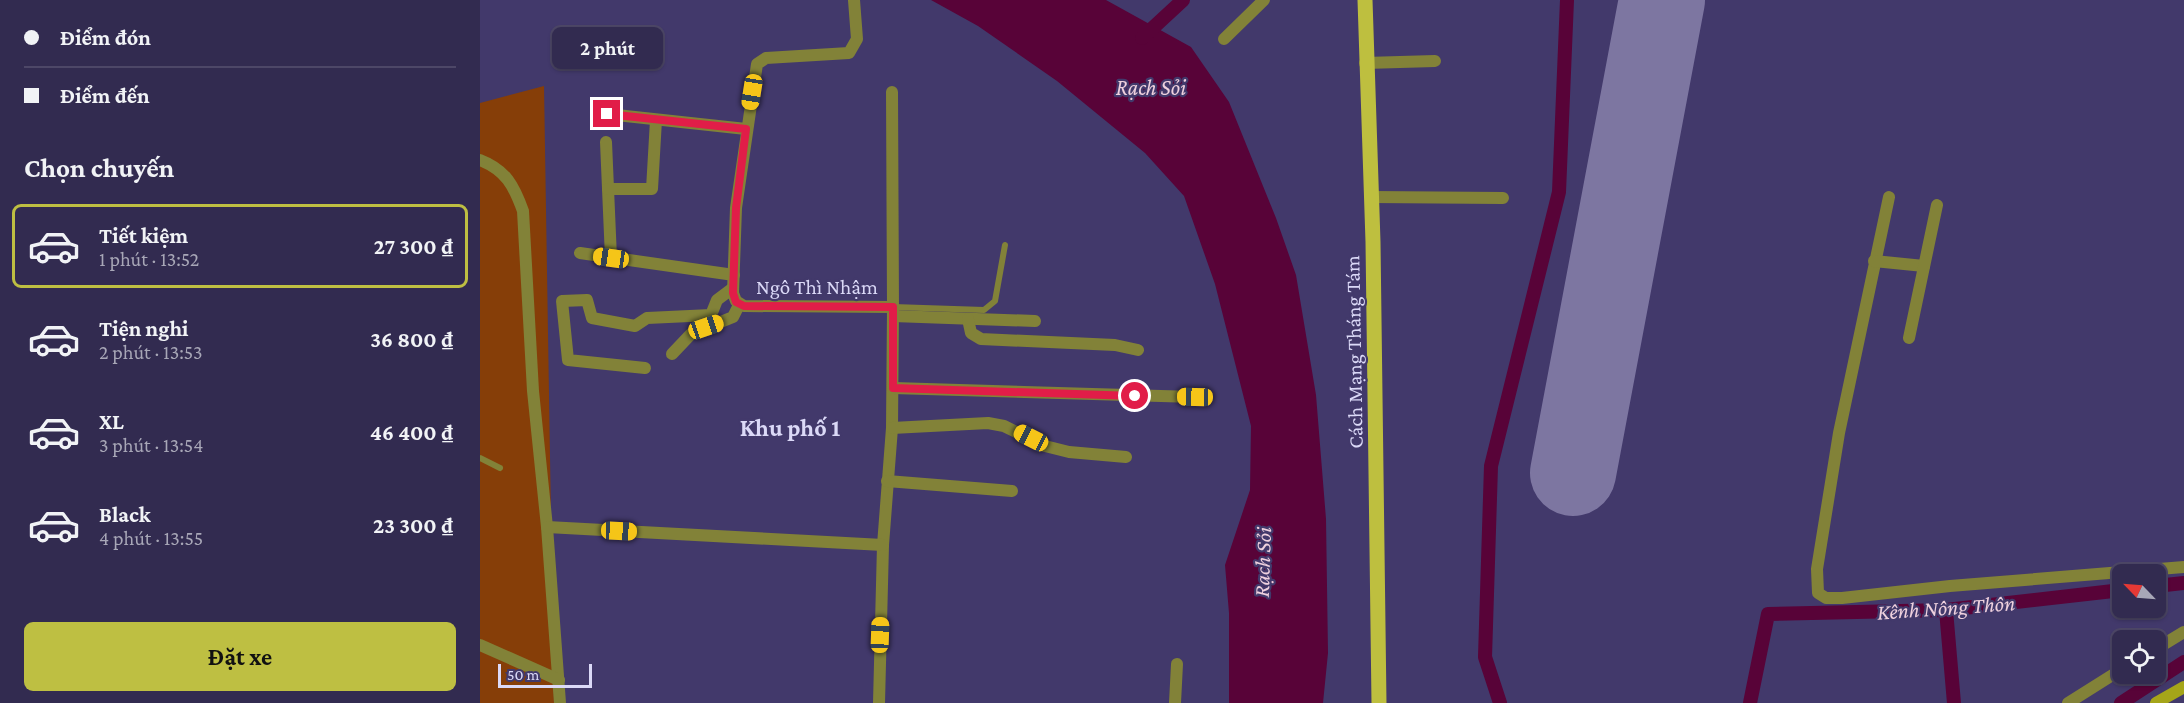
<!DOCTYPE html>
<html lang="vi">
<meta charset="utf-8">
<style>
body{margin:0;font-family:"Crimson Pro",serif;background:#3a3357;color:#f1f3f6;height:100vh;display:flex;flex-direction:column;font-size:22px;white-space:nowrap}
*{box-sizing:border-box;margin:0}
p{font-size:20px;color:#a8a7b7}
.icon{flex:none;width:33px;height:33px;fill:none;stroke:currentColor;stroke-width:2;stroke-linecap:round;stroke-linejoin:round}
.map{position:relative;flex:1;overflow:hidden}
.panel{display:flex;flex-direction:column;background:#322b50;width:480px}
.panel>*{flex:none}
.banner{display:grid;align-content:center;height:132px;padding:0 24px;background:#322b50}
.needle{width:39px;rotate:295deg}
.fabs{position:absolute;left:1632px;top:564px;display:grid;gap:12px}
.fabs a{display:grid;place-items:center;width:54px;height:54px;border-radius:9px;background:#322b50;box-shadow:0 2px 4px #0004,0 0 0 2px #4d4767;font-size:30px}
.scale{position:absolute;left:18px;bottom:15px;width:94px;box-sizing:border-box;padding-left:6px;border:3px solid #dbd9f7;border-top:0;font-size:16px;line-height:21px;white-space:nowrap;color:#dbd9f7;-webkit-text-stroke:4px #42396b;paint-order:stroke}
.end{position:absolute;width:27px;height:27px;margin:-14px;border:8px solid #e11d48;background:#fff;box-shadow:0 0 0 3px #fff}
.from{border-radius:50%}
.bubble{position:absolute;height:42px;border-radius:9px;background:#322b50;box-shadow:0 2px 4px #0004,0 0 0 2px #4d4767;font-size:20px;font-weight:700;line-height:42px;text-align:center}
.car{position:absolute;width:18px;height:36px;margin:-18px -9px;border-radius:8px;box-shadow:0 0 4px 2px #0007;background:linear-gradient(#f5c518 24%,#345 0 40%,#f5c518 0 76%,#345 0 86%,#f5c518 0)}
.banner b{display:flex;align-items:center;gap:21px;height:57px;font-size:22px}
.banner b+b{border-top:2px solid #4d4767}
.banner i{width:15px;height:15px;background:#f1f3f6}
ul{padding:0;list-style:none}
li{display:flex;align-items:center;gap:18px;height:84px;margin:0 12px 9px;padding:0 12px;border:3px solid transparent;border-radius:9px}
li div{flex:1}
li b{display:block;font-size:22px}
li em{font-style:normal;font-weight:700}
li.active{border-color:#bebf42}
li>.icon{width:54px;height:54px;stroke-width:1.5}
h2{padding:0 24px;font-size:27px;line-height:72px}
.cta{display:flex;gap:12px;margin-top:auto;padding:12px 24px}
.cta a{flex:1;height:69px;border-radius:9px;background:#bebf42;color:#111;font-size:24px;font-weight:700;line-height:69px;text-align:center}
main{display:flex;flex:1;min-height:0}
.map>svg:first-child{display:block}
.green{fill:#863e08}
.water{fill:#580338}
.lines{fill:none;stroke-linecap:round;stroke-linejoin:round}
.canal{stroke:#580338;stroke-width:14}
.runway{stroke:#7d76a1;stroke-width:86}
.lane{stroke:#828238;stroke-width:6}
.street{stroke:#828238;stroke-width:12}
.secondary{stroke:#a5a519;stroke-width:12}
.primary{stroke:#bebf3f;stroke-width:15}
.route{stroke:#e11d48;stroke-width:8}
.labels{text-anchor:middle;stroke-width:4.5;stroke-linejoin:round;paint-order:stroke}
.street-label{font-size:21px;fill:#dbd9f7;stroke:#42396b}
.water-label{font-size:22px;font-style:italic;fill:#efd1de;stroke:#42396b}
.quarter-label{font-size:24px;font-weight:bold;fill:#dbd9f7;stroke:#42396b}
</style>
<main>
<section class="panel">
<div class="banner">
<b><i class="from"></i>Điểm đón</b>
<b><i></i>Điểm đến</b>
</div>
<h2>Chọn chuyến</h2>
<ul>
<li class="active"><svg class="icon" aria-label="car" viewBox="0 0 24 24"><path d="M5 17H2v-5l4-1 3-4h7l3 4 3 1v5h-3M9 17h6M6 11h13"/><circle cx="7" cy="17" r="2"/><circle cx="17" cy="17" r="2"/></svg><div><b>Tiết kiệm</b><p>1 phút · 13:52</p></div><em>27 300 ₫</em></li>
<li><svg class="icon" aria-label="car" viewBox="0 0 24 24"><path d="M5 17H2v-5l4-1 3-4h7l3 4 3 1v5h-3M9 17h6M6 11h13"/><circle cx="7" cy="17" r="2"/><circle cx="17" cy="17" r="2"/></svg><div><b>Tiện nghi</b><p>2 phút · 13:53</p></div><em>36 800 ₫</em></li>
<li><svg class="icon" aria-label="car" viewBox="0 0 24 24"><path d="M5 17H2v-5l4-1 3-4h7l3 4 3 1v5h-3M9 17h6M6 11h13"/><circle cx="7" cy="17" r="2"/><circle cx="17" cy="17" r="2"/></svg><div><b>XL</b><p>3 phút · 13:54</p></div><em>46 400 ₫</em></li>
<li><svg class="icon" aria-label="car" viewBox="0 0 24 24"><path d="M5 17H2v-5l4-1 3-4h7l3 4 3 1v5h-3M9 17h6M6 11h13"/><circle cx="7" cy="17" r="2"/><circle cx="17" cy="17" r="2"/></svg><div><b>Black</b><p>4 phút · 13:55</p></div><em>23 300 ₫</em></li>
</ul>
<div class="cta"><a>Đặt xe</a></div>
</section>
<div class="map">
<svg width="1704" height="703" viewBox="0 0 1704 703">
<rect width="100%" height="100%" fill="#42396b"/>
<polygon class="green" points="64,86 74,703 0,703 0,103"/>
<polygon class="water" points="451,0 626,0 711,47 749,102 796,218 816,275 836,395 846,519 848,653 843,703 749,703 749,613 745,565 770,490 771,426 735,284 704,196 665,153 577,81 498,26"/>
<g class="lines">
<g class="canal">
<polyline points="662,38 703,0"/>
<polyline points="1676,586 1704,583"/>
<polyline points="1466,610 1474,703"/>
<polyline points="1020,703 1005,657 1011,466 1079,192 1087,0"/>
<polyline points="1270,703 1288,614 1466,610 1642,590"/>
<polyline points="1641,703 1704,662"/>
</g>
<polyline class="runway" points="1093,473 1182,0"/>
<g class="lane">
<polyline points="413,307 504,310 515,301 525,245"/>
<polyline points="0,458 20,468"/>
</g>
<g class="street">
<polyline points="374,0 377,39 369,53 286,58 277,64 256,208 253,293 256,301 264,306 413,307 412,428 403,545 399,703"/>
<polyline points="744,39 784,0"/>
<polyline points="885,63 955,61"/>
<polyline points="412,92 413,307"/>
<polyline points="127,114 266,129"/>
<polyline points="126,142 131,258"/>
<path d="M0 160C26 170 34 186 43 211L53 391 67 527 80 703"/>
<polyline points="128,189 172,189 176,120"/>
<polyline points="891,197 1023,198"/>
<polyline points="1409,197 1359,433 1337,569 1338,593 1346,598 1362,598 1470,586 1704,567"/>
<polyline points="100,253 254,275"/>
<polyline points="1394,261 1444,266"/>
<polyline points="413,316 555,321"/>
<polyline points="488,319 491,333 501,339 635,345 658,350"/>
<polyline points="1429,338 1457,205"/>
<polyline points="192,354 211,334 253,317 259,305"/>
<polyline points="165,368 88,360 82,301 107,300 112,318 155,326 167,318 231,315 237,300 253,288"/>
<polyline points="413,388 715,397"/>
<polyline points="412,428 508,423 524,426 565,446 589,452 646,457"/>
<polyline points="407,481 532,491"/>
<polyline points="67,527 403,545"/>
<polyline points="0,645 79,680"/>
<polyline points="1676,649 1704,632"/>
<polyline points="695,703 697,664"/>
<polyline points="1588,703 1642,669"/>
</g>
<polyline class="secondary" points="1676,703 1704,687"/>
<polyline class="primary" points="885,0 893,242 899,703"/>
</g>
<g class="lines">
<polyline class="route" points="127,114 266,129 256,208 253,293 256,302 264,306 413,307 413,388 655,396"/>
</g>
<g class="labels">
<g class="street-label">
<text x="337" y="294">Ngô Thì Nhậm</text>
<text transform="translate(874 352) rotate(-91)" y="7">Cách Mạng Tháng Tám</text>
</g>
<g class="water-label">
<text x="671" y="95">Rạch Sỏi</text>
<text transform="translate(782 562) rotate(-88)" y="8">Rạch Sỏi</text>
<text transform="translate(1466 607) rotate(-4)" y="8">Kênh Nông Thôn</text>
</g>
<g class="quarter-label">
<text x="310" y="436">Khu phố 1</text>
</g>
</g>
</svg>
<div class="fabs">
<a><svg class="needle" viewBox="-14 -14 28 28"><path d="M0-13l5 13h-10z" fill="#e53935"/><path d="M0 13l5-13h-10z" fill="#a8a7b7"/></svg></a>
<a><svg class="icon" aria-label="locate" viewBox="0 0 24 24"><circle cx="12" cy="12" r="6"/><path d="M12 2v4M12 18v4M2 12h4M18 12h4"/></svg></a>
</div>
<div class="scale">50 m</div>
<i class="end from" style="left:655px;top:396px"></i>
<i class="end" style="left:127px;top:114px"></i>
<div class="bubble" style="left:72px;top:27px;width:111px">2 phút</div>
<i class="car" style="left:272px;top:92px;rotate:189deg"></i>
<i class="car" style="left:131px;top:258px;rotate:278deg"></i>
<i class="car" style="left:226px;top:327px;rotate:71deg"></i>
<i class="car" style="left:715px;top:397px;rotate:271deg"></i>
<i class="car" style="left:551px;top:438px;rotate:297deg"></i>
<i class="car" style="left:139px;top:531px;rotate:93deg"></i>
<i class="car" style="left:400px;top:635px;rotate:2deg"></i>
</div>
</main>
